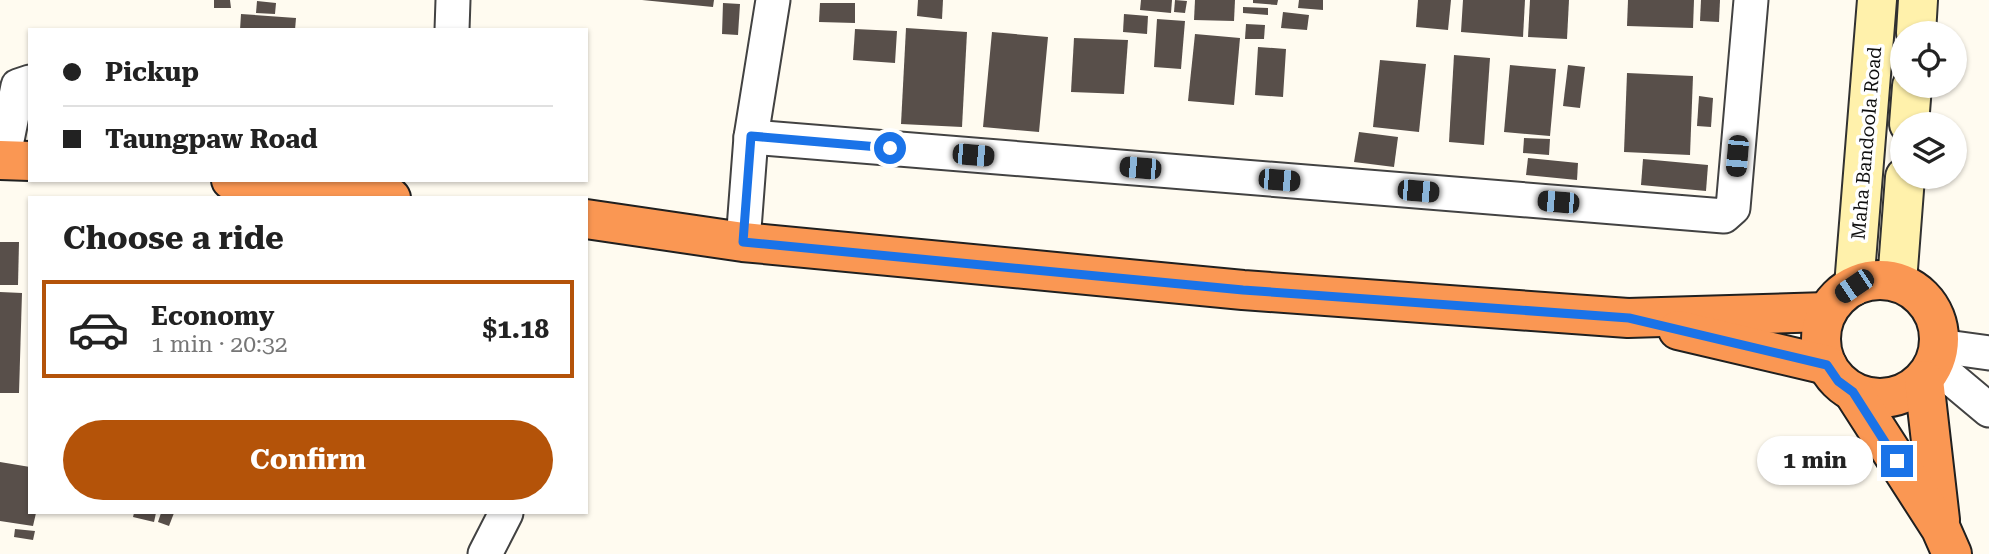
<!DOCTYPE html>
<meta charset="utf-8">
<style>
body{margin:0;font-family:"Roboto Serif",serif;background:#f6f6f6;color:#222;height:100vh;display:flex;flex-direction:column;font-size:26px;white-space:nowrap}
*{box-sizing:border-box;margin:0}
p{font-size:23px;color:#767676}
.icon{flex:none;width:38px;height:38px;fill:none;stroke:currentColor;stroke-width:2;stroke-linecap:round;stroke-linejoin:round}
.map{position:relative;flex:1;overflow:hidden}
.panel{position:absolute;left:28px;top:196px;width:560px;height:318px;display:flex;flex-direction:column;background:#fff;border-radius:0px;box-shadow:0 2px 5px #0004}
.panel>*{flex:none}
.banner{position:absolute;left:28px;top:28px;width:560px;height:154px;border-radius:0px;box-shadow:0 2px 5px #0004;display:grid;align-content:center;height:154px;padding:0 35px;background:#fff}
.buttons{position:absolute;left:1890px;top:21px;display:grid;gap:14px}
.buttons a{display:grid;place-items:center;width:77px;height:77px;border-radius:50%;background:#fff;box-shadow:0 2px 5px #0004;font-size:35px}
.end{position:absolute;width:32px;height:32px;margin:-16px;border:9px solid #1a73e8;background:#fff;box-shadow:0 0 0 4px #fff}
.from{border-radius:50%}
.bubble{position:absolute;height:49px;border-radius:24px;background:#fff;box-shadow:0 2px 5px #0004;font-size:23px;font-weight:700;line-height:49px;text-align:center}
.car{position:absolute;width:21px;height:42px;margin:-21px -10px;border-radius:9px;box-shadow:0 0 5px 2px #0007;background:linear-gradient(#222 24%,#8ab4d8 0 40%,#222 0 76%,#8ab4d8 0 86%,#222 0)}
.banner b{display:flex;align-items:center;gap:24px;height:66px;font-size:26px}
.banner b+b{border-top:2px solid #e0e0e0}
.banner i{width:18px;height:18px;background:#222}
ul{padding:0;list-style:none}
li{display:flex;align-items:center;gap:21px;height:98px;margin:0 14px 10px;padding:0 21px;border:4px solid transparent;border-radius:0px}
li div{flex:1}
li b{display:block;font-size:26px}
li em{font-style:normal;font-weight:700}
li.active{border-color:#b45309}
li>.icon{width:63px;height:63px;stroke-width:1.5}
h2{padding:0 35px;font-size:32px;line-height:84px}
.cta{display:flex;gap:14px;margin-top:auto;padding:14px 35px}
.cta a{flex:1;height:80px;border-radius:42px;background:#b45309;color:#fff;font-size:28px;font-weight:700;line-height:80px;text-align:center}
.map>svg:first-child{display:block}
.building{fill:#584f4a}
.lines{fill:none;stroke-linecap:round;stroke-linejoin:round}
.street-casing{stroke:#424242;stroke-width:37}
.secondary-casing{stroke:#313131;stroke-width:42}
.highway-casing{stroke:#202020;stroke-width:42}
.street{stroke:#fff;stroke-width:33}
.secondary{stroke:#fff1ab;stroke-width:38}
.highway{stroke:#fa9753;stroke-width:38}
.route{stroke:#1a73e8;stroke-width:9}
.labels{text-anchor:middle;stroke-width:7;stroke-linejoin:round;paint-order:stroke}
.street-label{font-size:19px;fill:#0f0f0f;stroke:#fff}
</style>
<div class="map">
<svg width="1989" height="554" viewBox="0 0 1989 554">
<rect width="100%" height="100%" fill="#fffbf0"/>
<g class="building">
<polygon points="214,0 230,0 231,8 214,8"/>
<polygon points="642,0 714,0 713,7"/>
<polygon points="918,0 943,0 942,19 917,16"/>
<polygon points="1141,0 1172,0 1171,13 1140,10"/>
<polygon points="1175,0 1187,1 1185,13 1174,12"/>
<polygon points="1195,0 1235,0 1234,21 1194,20"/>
<polygon points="1253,0 1278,0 1277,5 1253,3"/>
<polygon points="1299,0 1323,0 1323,10 1298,8"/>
<polygon points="1418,0 1451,0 1448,30 1416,27"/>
<polygon points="1463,0 1525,0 1523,37 1461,32"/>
<polygon points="1530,0 1569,0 1567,39 1528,37"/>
<polygon points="1628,0 1694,0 1693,28 1627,26"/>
<polygon points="1701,0 1720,0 1719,22 1700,21"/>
<polygon points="257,1 276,3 275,14 256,13"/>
<polygon points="723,3 740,4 738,35 722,34"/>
<polygon points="820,3 855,3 855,23 819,22"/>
<polygon points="1243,7 1268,8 1268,15 1243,13"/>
<polygon points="1283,12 1309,15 1307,30 1281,28"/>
<polygon points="241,14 296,18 295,30 240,30"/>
<polygon points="1124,14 1148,16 1147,34 1123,32"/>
<polygon points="1157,19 1185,21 1181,69 1154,67"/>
<polygon points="1246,24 1265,25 1264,39 1245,39"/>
<polygon points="906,28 967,32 962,127 901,124"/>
<polygon points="855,29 897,31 895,63 853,60"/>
<polygon points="992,32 1048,37 1039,132 983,127"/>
<polygon points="1195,34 1240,38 1234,105 1188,101"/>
<polygon points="1074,38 1128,40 1124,94 1071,92"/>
<polygon points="1258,47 1286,49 1283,97 1255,95"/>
<polygon points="1454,55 1490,58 1484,145 1449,142"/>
<polygon points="1380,60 1426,64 1419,132 1373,127"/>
<polygon points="1510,65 1556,69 1550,136 1504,132"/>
<polygon points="1568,65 1585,67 1580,108 1563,106"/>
<polygon points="1627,73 1693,76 1690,155 1624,152"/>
<polygon points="1699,96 1713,98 1711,127 1697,126"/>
<polygon points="1359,132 1398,137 1394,167 1354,162"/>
<polygon points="1524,138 1550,139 1549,155 1523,153"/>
<polygon points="1528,158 1578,163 1577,180 1526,175"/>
<polygon points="1643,159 1708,165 1706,191 1641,185"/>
<polygon points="0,242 19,242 18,285 0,285"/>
<polygon points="0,292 22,293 19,393 0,393"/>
<polygon points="0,462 30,467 30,513 36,513 33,526 0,521"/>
<polygon points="134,513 156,513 154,522 133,517"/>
<polygon points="161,513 174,513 169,526 158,522"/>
<polygon points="15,529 35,531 33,540 14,537"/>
</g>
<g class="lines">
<g class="street-casing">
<g id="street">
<polyline points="452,30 453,0"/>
<polyline points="751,137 1724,216 1733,208 1751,0"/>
<polyline points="3,160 18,86 30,82"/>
<polyline points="743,242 751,137 773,0"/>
<polyline points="1939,346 1989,353"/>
<polyline points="1934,364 1989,410"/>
<polyline points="485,554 506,513"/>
</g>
</g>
<g class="secondary-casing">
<g id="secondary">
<polyline points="1916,33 1918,0"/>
<polyline points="1909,124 1912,86"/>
<polyline points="1897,282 1905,177"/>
<polyline points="1854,286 1877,0"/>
</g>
</g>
<g class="highway-casing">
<g id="highway">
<polyline points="0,160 30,161"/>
<polyline points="231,180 391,198"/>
<polyline points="586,219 743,242 1243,290 1628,318 1827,312"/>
<circle cx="1880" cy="339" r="59"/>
<polyline points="1678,330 1827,365"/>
<polyline points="1924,380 1940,520"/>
<polyline points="1853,392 1941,529 1952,554"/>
</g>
</g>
<use href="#street" class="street"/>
<use href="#secondary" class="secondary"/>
<use href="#highway" class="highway"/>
</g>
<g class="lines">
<polyline class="route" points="890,148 751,136 743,242 1243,290 1629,318 1827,365 1838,381 1853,392 1897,461"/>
</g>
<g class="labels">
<g class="street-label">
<text transform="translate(1866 143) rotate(-85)" y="7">Maha Bandoola Road</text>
</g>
</g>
</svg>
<div class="buttons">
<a><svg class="icon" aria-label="locate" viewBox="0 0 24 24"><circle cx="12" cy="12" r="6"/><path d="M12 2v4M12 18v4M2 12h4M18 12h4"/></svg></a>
<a><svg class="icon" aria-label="layers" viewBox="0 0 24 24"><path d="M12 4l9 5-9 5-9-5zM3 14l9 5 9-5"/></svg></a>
</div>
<i class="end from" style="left:890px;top:148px"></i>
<i class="end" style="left:1897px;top:461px"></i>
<div class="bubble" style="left:1757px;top:436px;width:116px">1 min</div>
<i class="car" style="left:973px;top:155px;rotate:95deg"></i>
<i class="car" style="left:1737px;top:156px;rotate:185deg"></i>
<i class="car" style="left:1140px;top:168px;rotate:275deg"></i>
<i class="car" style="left:1279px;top:180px;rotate:95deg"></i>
<i class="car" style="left:1418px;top:191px;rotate:95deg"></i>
<i class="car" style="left:1558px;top:202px;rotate:275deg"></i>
<i class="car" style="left:1854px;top:286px;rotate:236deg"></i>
<div class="banner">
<b><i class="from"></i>Pickup</b>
<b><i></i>Taungpaw Road</b>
</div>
<section class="panel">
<h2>Choose a ride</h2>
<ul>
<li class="active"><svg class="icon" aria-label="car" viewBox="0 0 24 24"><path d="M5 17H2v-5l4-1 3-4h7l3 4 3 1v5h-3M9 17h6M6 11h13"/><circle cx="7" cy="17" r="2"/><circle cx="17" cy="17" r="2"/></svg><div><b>Economy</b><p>1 min · 20:32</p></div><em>$1.18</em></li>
</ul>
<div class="cta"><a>Confirm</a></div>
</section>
</div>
